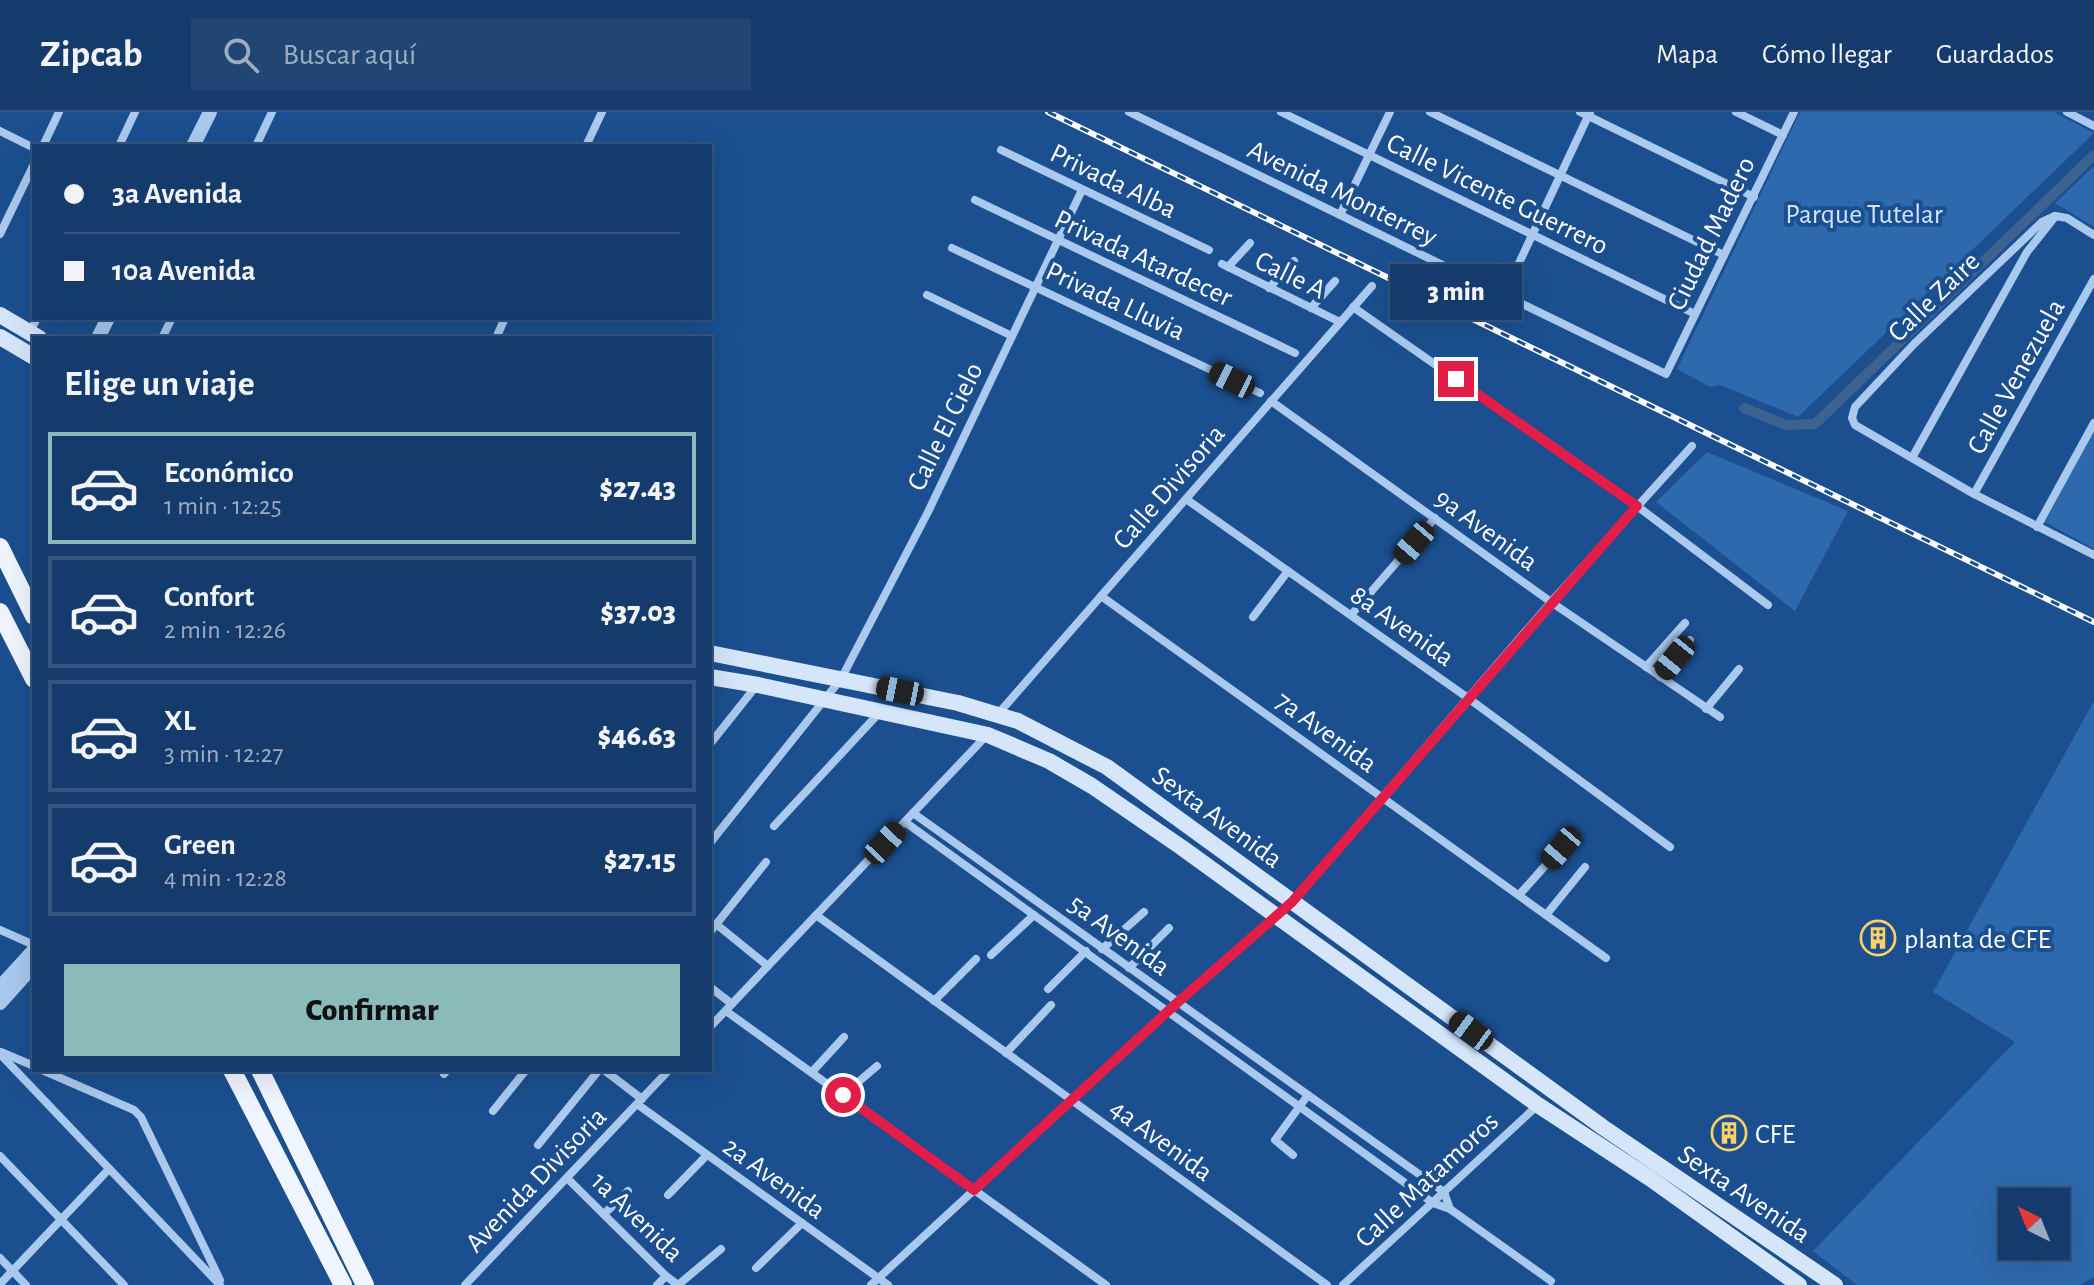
<!DOCTYPE html>
<html lang="es">
<meta charset="utf-8">
<style>
body{margin:0;font-family:"Alegreya Sans",sans-serif;background:#214673;color:#f1f3f6;height:100vh;display:flex;flex-direction:column;font-size:30px;white-space:nowrap}
*{box-sizing:border-box;margin:0}
p{font-size:26px;color:#9dadc1}
.icon{flex:none;width:44px;height:44px;fill:none;stroke:currentColor;stroke-width:2;stroke-linecap:round;stroke-linejoin:round}
.map{position:relative;flex:1;overflow:hidden}
.drawer{position:absolute;left:32px;top:224px;width:680px;height:736px;display:flex;flex-direction:column;background:#143b6b;border-radius:0px;box-shadow:0 8px 32px #0002,0 0 0 2px #33557e}
.drawer>*{flex:none}
.guide{position:absolute;left:32px;top:32px;width:680px;height:176px;border-radius:0px;box-shadow:0 8px 32px #0002,0 0 0 2px #33557e;display:grid;align-content:center;height:176px;padding:0 32px;background:#143b6b}
.needle{width:52px;rotate:317deg}
.controls{position:absolute;left:1998px;top:1076px;display:grid;gap:16px}
.controls a{display:grid;place-items:center;width:72px;height:72px;border-radius:0px;background:#143b6b;box-shadow:0 8px 32px #0002,0 0 0 2px #33557e;font-size:40px}
.end{position:absolute;width:36px;height:36px;margin:-18px;border:10px solid #e11d48;background:#fff;box-shadow:0 0 0 4px #fff}
.from{border-radius:50%}
.bubble{position:absolute;height:56px;border-radius:0px;background:#143b6b;box-shadow:0 8px 32px #0002,0 0 0 2px #33557e;font-size:26px;font-weight:800;line-height:56px;text-align:center}
.car{position:absolute;width:24px;height:48px;margin:-24px -12px;border-radius:10px;box-shadow:0 0 6px 2px #0007;background:linear-gradient(#222 24%,#8ab4d8 0 40%,#222 0 76%,#8ab4d8 0 86%,#222 0)}
.guide b{display:flex;align-items:center;gap:28px;height:76px;font-size:30px}
.guide b+b{border-top:2px solid #33557e}
.guide i{width:20px;height:20px;background:#f1f3f6}
ul{padding:0;list-style:none}
li{display:flex;align-items:center;gap:24px;height:112px;margin:0 16px 12px;padding:0 16px;border:4px solid #33557e;border-radius:0px}
li div{flex:1}
li b{display:block;font-size:30px}
li em{font-style:normal;font-weight:800}
li.on{border-color:#8bbbb9}
li>.icon{width:72px;height:72px;stroke-width:1.5}
h2{padding:0 32px;font-size:36px;line-height:96px}
.button{display:flex;gap:16px;margin-top:auto;padding:16px 32px}
.button a{flex:1;height:92px;border-radius:0px;background:#8bbbb9;color:#111;font-size:32px;font-weight:800;line-height:92px;text-align:center}
header{display:flex;align-items:center;gap:48px;box-sizing:border-box;height:112px;padding:0 40px;background:#143b6b;border-bottom:2px solid #33557e}
header strong{font-size:38px}
nav{display:flex;gap:44px;margin-inline-start:auto;font-size:28px}
.search{width:560px;height:72px;background:#214673;display:flex;align-items:center;gap:20px;box-sizing:border-box;padding:0 28px;border-radius:0px;color:#9dadc1;font-size:30px}
.map>svg:first-child{display:block}
.green{fill:#2e69ad;fill-rule:evenodd}
.lines{fill:none;stroke-linecap:round;stroke-linejoin:round}
.canal{stroke:#3c6290;stroke-width:10}
.minor{stroke:#a9c9ee;stroke-width:8}
.tertiary{stroke:#a9c9ee;stroke-width:14}
.secondary{stroke:#d6e6fa;stroke-width:16}
.primary{stroke:#f0f6ff;stroke-width:18}
.rail-casing{stroke:#fff;stroke-width:6}
.rail{stroke:#1b4f8f;stroke-width:3;stroke-dasharray:9;stroke-linecap:butt}
.route{stroke:#e11d48;stroke-width:10}
.labels{text-anchor:middle;stroke-width:8;stroke-linejoin:round;paint-order:stroke}
.street-label{font-size:28px;fill:#fff;stroke:#1b4f8f}
.park-label{font-size:28px;fill:#cfe3fa;stroke:#1b4f8f}
.poi-label{font-size:28px;fill:#fff;stroke:#1b4f8f;text-anchor:start}
</style>
<header>
<strong>Zipcab</strong>
<div class="search"><svg class="icon" aria-label="search" viewBox="0 0 24 24"><circle cx="10" cy="10" r="6"/><path d="M15 15l6 6"/></svg>Buscar aquí</div>
<nav><a>Mapa</a><a>Cómo llegar</a><a>Guardados</a></nav>
</header>
<div class="map">
<svg width="2094" height="1173" viewBox="0 0 2094 1173">
<rect width="100%" height="100%" fill="#1b4f8f"/>
<g class="green">
<polygon points="1800,0 2054,0 2094,21 1798,305 1720,273 1710,275 1677,257"/>
<polygon points="2094,54 2094,115 2055,91"/>
<polygon points="2094,318 2094,437 2045,410"/>
<polygon points="1707,340 1848,399 1795,499 1656,390"/>
<path d="M2094 589V1165L2080 1173H1857L1813 1139 2015 930 1933 880ZM2012 1090H2056V1134H2012Z"/>
</g>
<g class="lines">
<polyline class="canal" points="1744,296 1786,313 1815,312 2094,43"/>
<g class="minor">
<polyline points="1129,0 1666,262 1794,0"/>
<polyline points="1281,0 1695,202"/>
<polyline points="1430,0 1724,143"/>
<polyline points="1580,0 1754,85"/>
<polyline points="1736,0 1783,23"/>
<polyline points="2067,0 2094,14"/>
<polyline points="0,19 34,36"/>
<polyline points="43,34 59,0"/>
<polyline points="119,34 135,0"/>
<polyline points="256,34 272,0"/>
<polyline points="586,34 602,0"/>
<polyline points="1001,38 1209,138"/>
<polyline points="975,88 1295,241"/>
<polyline points="1340,103 1390,0"/>
<polyline points="2055,104 2042,110 1914,232 1855,295 1852,306 1855,313 1974,382 2094,443"/>
<polyline points="2055,104 2067,106 2094,123"/>
<polyline points="0,122 34,52"/>
<polyline points="952,136 1260,281"/>
<polyline points="1222,152 1340,210"/>
<polyline points="1228,155 1250,131"/>
<polyline points="1269,176 1294,149"/>
<polyline points="927,183 1012,224"/>
<polyline points="1504,183 1590,0"/>
<polyline points="1353,195 1637,394 1768,493"/>
<polyline points="1311,196 1335,169"/>
<polyline points="30,220 37,206"/>
<polyline points="162,226 172,206"/>
<polyline points="496,226 505,206"/>
<polyline points="1271,289 1551,490 1720,605"/>
<polyline points="1912,346 2027,140 2054,106"/>
<polyline points="1974,382 2094,167"/>
<polyline points="1186,387 1468,586 1670,735"/>
<polyline points="2037,415 2094,311"/>
<polyline points="1101,484 1606,846"/>
<polyline points="1351,503 1435,406"/>
<polyline points="1253,505 1288,459"/>
<polyline points="1646,555 1685,511"/>
<polyline points="1660,565 1690,528"/>
<polyline points="1706,597 1739,557"/>
<polyline points="998,602 1372,174"/>
<polyline points="710,632 757,573"/>
<polyline points="913,701 1444,1080 1450,1097"/>
<polyline points="905,710 1433,1091 1450,1097 1551,1169"/>
<polyline points="774,714 880,600"/>
<polyline points="710,731 841,567 928,400 1082,78"/>
<polyline points="1519,783 1561,736"/>
<polyline points="816,803 1327,1173"/>
<polyline points="1546,803 1585,755"/>
<polyline points="716,812 768,854"/>
<polyline points="0,818 34,833"/>
<polyline points="710,820 766,750"/>
<polyline points="1102,837 1144,800"/>
<polyline points="991,843 1034,803"/>
<polyline points="1129,856 1169,816"/>
<polyline points="710,875 732,892"/>
<polyline points="1048,877 1086,839"/>
<polyline points="934,889 976,847"/>
<polyline points="726,899 1106,1173"/>
<polyline points="710,915 987,623"/>
<polyline points="1,940 34,954"/>
<polyline points="1006,941 1051,893"/>
<polyline points="0,942 220,1173"/>
<polyline points="42,958 134,998 141,1005 220,1168"/>
<polyline points="604,958 642,987"/>
<polyline points="812,960 844,925"/>
<polyline points="444,962 447,958"/>
<polyline points="843,983 877,954"/>
<polyline points="637,992 888,1173"/>
<polyline points="493,999 526,958"/>
<polyline points="538,1033 599,958"/>
<polyline points="1293,1043 1275,1028 1308,983"/>
<polyline points="0,1044 124,1173"/>
<polyline points="567,1066 666,1164 678,1173"/>
<polyline points="668,1083 707,1043"/>
<polyline points="604,1102 628,1079"/>
<polyline points="0,1146 26,1173"/>
<polyline points="756,1156 802,1111"/>
<polyline points="0,1172 109,1057"/>
<polyline points="465,1173 669,958"/>
<polyline points="657,1173 666,1164"/>
<polyline points="678,1173 721,1137"/>
<polyline points="871,1173 1178,890 1292,790 1551,490 1692,334"/>
<polyline points="1343,1173 1538,993"/>
</g>
<g class="tertiary">
<polyline points="193,34 210,0"/>
<polyline points="98,226 108,206"/>
<polyline points="0,875 34,838"/>
<polyline points="0,891 34,853"/>
</g>
<g class="secondary">
<polyline points="0,203 39,226"/>
<polyline points="0,225 34,245"/>
<polyline points="710,541 958,591 1018,609 1107,655 1604,1016 1835,1173"/>
<polyline points="710,565 758,573 988,623 1049,649 1092,674 1181,735 1538,993 1651,1067 1799,1173"/>
</g>
<g class="primary">
<polyline points="0,435 34,504"/>
<polyline points="0,500 34,567"/>
<polyline points="232,958 343,1173"/>
<polyline points="260,958 365,1173"/>
</g>
<g class="rail-casing">
<polyline id="rail" points="1048,0 2094,510"/>
</g>
<use href="#rail" class="rail"/>
</g>
<g class="lines">
<polyline class="route" points="843,983 974,1078 1178,890 1292,790 1637,394 1456,267"/>
</g>
<defs>
<g id="building-ring" transform="scale(1.8)"><circle r="9.5" fill="#1b4f8f" stroke="#ffd166" stroke-width="1.5"/><path d="M-4-6H4V6H1V3H-1V6H-4ZM-2.5-4.3h1.7v1.8h-1.7ZM.8-4.3h1.7v1.8H.8ZM-2.5-1h1.7V.8h-1.7ZM.8-1h1.7V.8H.8Z" fill="#ffd166"/></g>
</defs>
<g fill-rule="evenodd">
<use href="#building-ring" x="1878" y="826"/>
<use href="#building-ring" x="1729" y="1021"/>
</g>
<g class="labels">
<g class="street-label">
<text transform="translate(1114 68) rotate(26)" y="10">Privada Alba</text>
<text transform="translate(1343 80) rotate(26)" y="10">Avenida Monterrey</text>
<text transform="translate(1498 81) rotate(26)" y="10">Calle Vicente Guerrero</text>
<text transform="translate(1710 121) rotate(-64)" y="10">Ciudad Madero</text>
<text transform="translate(1144 145) rotate(25)" y="10">Privada Atardecer</text>
<text transform="translate(1291 162) rotate(26)" y="10">Calle A</text>
<text transform="translate(1933 184) rotate(-44)" y="10">Calle Zaire</text>
<text transform="translate(1116 188) rotate(25)" y="10">Privada Lluvia</text>
<text transform="translate(2015 264) rotate(-61)" y="10">Calle Venezuela</text>
<text transform="translate(944 314) rotate(-64)" y="10">Calle El Cielo</text>
<text transform="translate(1168 374) rotate(-49)" y="10">Calle Divisoria</text>
<text transform="translate(1487 417) rotate(36)" y="10">9a Avenida</text>
<text transform="translate(1403 513) rotate(35)" y="10">8a Avenida</text>
<text transform="translate(1327 619) rotate(36)" y="10">7a Avenida</text>
<text transform="translate(1218 704) rotate(36)" y="10">Sexta Avenida</text>
<text transform="translate(1120 822) rotate(36)" y="10">5a Avenida</text>
<text transform="translate(1162 1027) rotate(36)" y="10">4a Avenida</text>
<text transform="translate(775 1065) rotate(36)" y="10">2a Avenida</text>
<text transform="translate(535 1067) rotate(-46)" y="10">Avenida Divisoria</text>
<text transform="translate(1426 1067) rotate(-43)" y="10">Calle Matamoros</text>
<text transform="translate(1745 1081) rotate(34)" y="10">Sexta Avenida</text>
<text transform="translate(638 1104) rotate(44)" y="10">1a Avenida</text>
</g>
<g class="park-label">
<text x="1864" y="111">Parque Tutelar</text>
</g>
<g class="poi-label">
<text x="1904" y="836">planta de CFE</text>
<text x="1755" y="1031">CFE</text>
</g>
</g>
</svg>
<div class="controls">
<a><svg class="needle" viewBox="-14 -14 28 28"><path d="M0-13l5 13h-10z" fill="#e53935"/><path d="M0 13l5-13h-10z" fill="#9dadc1"/></svg></a>
</div>
<i class="end from" style="left:843px;top:983px"></i>
<i class="end" style="left:1456px;top:267px"></i>
<div class="bubble" style="left:1390px;top:152px;width:132px">3 min</div>
<i class="car" style="left:1232px;top:268px;rotate:296deg"></i>
<i class="car" style="left:1414px;top:431px;rotate:221deg"></i>
<i class="car" style="left:1675px;top:546px;rotate:219deg"></i>
<i class="car" style="left:900px;top:579px;rotate:281deg"></i>
<i class="car" style="left:885px;top:731px;rotate:43deg"></i>
<i class="car" style="left:1561px;top:736px;rotate:221deg"></i>
<i class="car" style="left:1471px;top:919px;rotate:306deg"></i>
<div class="guide">
<b><i class="from"></i>3a Avenida</b>
<b><i></i>10a Avenida</b>
</div>
<section class="drawer">
<h2>Elige un viaje</h2>
<ul>
<li class="on"><svg class="icon" aria-label="car" viewBox="0 0 24 24"><path d="M5 17H2v-5l4-1 3-4h7l3 4 3 1v5h-3M9 17h6M6 11h13"/><circle cx="7" cy="17" r="2"/><circle cx="17" cy="17" r="2"/></svg><div><b>Económico</b><p>1 min · 12:25</p></div><em>$27.43</em></li>
<li><svg class="icon" aria-label="car" viewBox="0 0 24 24"><path d="M5 17H2v-5l4-1 3-4h7l3 4 3 1v5h-3M9 17h6M6 11h13"/><circle cx="7" cy="17" r="2"/><circle cx="17" cy="17" r="2"/></svg><div><b>Confort</b><p>2 min · 12:26</p></div><em>$37.03</em></li>
<li><svg class="icon" aria-label="car" viewBox="0 0 24 24"><path d="M5 17H2v-5l4-1 3-4h7l3 4 3 1v5h-3M9 17h6M6 11h13"/><circle cx="7" cy="17" r="2"/><circle cx="17" cy="17" r="2"/></svg><div><b>XL</b><p>3 min · 12:27</p></div><em>$46.63</em></li>
<li><svg class="icon" aria-label="car" viewBox="0 0 24 24"><path d="M5 17H2v-5l4-1 3-4h7l3 4 3 1v5h-3M9 17h6M6 11h13"/><circle cx="7" cy="17" r="2"/><circle cx="17" cy="17" r="2"/></svg><div><b>Green</b><p>4 min · 12:28</p></div><em>$27.15</em></li>
</ul>
<div class="button"><a>Confirmar</a></div>
</section>
</div>
